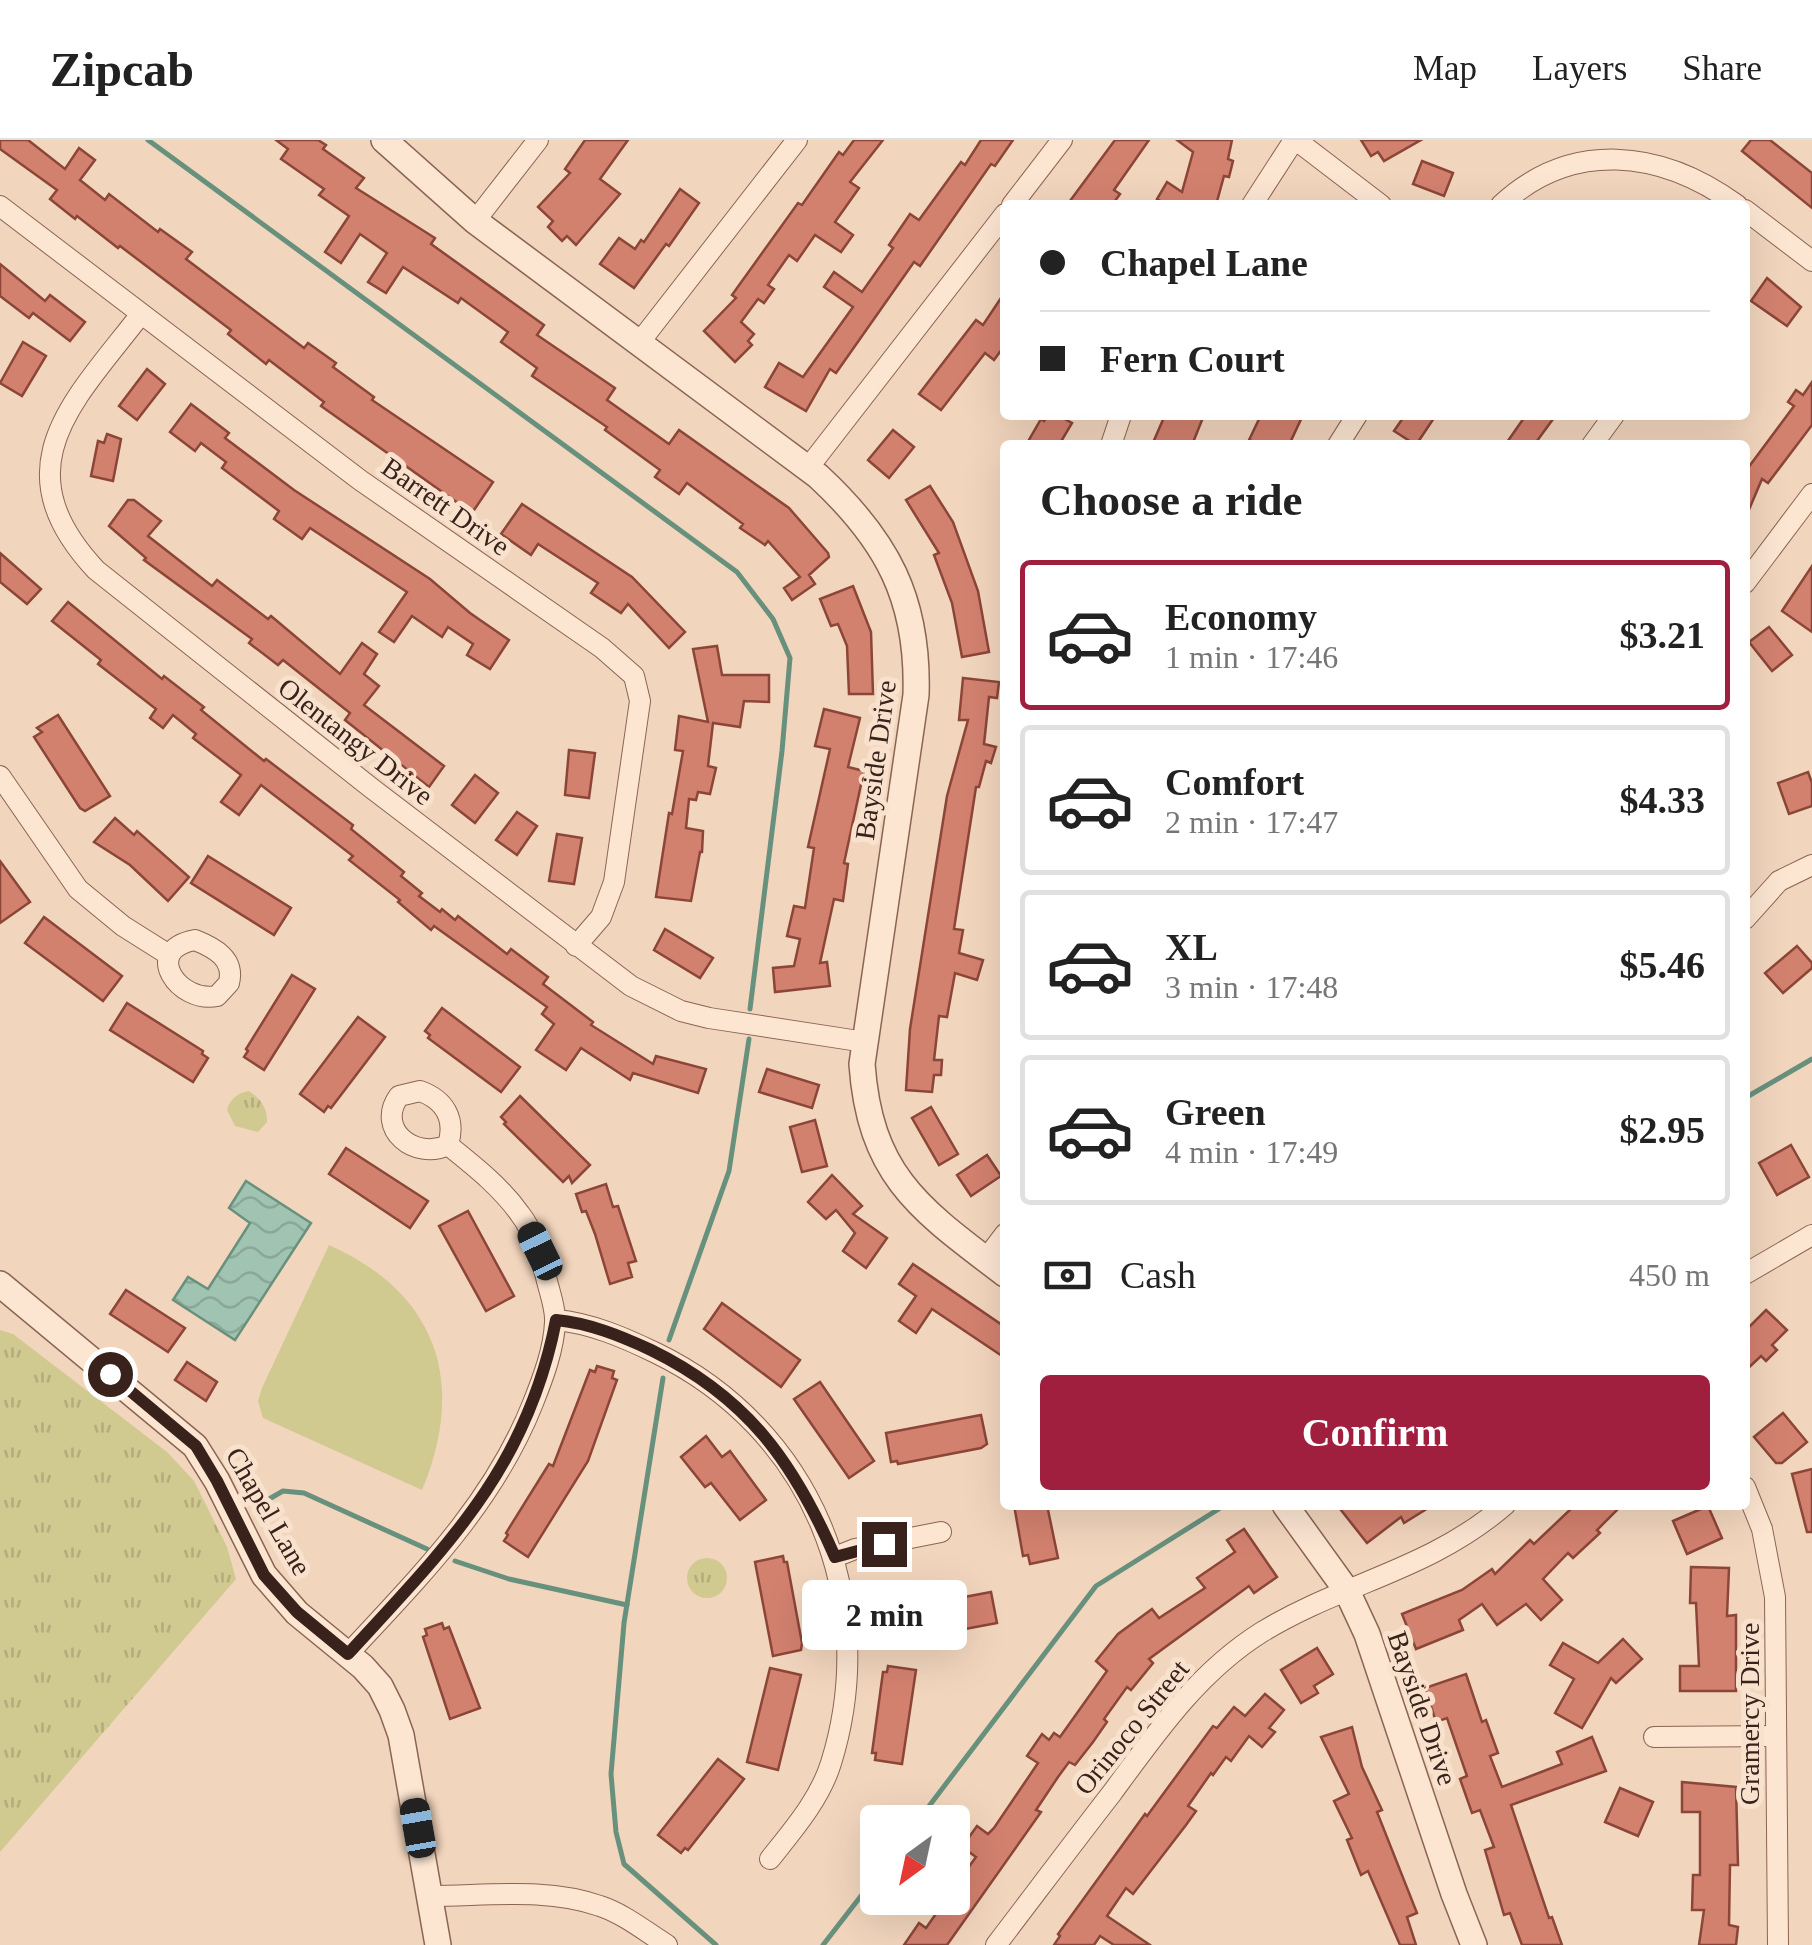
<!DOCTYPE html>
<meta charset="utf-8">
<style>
body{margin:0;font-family:Georgia,serif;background:#f2f2f2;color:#222;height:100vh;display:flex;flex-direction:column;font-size:38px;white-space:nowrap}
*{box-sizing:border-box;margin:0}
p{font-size:32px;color:#767676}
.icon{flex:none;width:55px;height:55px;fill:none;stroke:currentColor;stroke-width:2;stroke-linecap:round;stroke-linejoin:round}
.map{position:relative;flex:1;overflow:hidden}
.side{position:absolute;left:1000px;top:300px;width:750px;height:1070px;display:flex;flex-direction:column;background:#fff;border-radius:10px;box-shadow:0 10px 40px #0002}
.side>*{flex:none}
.top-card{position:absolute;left:1000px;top:60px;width:750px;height:220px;border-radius:10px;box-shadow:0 10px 40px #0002;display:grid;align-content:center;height:220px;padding:0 40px;background:#fff}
.needle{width:65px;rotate:213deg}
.fabs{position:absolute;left:860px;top:1665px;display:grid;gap:20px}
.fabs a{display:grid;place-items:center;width:110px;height:110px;border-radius:10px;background:#fff;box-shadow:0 10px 40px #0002;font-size:50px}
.end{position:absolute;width:45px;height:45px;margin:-22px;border:12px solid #39221b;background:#fff;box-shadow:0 0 0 5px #fff}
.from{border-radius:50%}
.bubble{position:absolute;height:70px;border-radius:10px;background:#fff;box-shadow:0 10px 40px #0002;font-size:32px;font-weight:600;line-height:70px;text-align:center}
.car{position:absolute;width:30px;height:60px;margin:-30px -15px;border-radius:12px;box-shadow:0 0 8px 2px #0007;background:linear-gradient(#222 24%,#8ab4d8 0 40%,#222 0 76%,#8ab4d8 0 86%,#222 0)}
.top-card b{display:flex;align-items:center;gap:35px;height:95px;font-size:38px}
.top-card b+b{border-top:2px solid #e0e0e0}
.top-card i{width:25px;height:25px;background:#222}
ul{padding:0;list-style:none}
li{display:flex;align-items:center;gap:30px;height:150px;margin:0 20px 15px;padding:0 20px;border:5px solid #e0e0e0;border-radius:10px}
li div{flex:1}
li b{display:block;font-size:38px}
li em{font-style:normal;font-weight:600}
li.selected{border-color:#a01f3e}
li>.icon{width:90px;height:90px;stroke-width:1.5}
h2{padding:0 40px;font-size:45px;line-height:120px}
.pay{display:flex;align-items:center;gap:25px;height:110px;padding:0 40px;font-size:38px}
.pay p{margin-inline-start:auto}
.primary-button{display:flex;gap:20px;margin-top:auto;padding:20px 40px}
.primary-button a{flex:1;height:115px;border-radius:10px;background:#a01f3e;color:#fff;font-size:40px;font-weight:600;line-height:115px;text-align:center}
header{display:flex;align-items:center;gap:60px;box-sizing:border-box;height:140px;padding:0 50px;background:#fff;border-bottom:2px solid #e0e0e0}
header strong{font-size:48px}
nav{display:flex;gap:55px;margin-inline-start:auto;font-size:35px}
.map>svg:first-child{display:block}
.grass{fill:#d0c990}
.park{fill:url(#park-tufts)}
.water{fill:url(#water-waves);stroke:#68917d;stroke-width:2.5}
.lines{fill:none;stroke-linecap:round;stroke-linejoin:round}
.stream{stroke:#68917d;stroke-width:5}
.building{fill:#d3816f;stroke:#8c4638;stroke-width:2.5}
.minor-casing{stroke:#8b6554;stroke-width:22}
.tertiary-casing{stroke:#8b6554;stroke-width:28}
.minor{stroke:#fce5d1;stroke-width:20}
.tertiary{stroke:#fce5d1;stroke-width:25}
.route{stroke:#39221b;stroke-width:12}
.labels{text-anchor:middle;stroke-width:10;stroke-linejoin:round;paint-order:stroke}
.street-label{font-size:28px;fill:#39221b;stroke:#f8e2cd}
</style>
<header>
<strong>Zipcab</strong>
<nav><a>Map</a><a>Layers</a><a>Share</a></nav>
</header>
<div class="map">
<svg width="1812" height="1805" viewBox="0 0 1812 1805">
<defs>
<pattern id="park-tufts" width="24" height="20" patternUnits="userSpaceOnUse" patternTransform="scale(2.5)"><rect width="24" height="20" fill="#d0c990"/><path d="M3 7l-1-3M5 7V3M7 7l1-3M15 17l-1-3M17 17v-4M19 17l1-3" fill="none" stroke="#b3ac7c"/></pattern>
<pattern id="water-waves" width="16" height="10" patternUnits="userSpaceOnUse" patternTransform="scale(2.5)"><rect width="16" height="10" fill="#a1c3b1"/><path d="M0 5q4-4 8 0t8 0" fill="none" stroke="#8ba798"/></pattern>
</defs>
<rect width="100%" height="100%" fill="#f2d5bd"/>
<path class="grass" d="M329 1105C437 1153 467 1242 422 1350L263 1278 258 1261 262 1248Z"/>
<g class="park">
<path d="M249 951C261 959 267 967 267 982L258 992 235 986 227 970C230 959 237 953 249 951Z"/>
<polygon points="0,1190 13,1194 167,1312 194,1341 227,1407 236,1439 0,1712"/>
<circle cx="707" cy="1438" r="20"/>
</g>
<polygon class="water" points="246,1041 311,1083 235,1200 173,1160 188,1137 208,1149 250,1083 229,1068"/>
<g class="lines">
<g class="stream">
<polyline points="148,0 737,432 773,479 790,518 782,611 750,869"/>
<polyline points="1745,958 1812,919"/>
<polyline points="669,1200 729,1031 749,899"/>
<polyline points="663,1238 624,1483 611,1634 616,1692 624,1724 716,1805"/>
<polyline points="257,1366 283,1351 304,1353 427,1409"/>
<polyline points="455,1421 509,1439 627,1465"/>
<polyline points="917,1682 1096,1446 1225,1365"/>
<polyline points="823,1805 878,1734"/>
</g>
</g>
<g class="building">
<polygon points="0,0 28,0 65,29 79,8 95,20 80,40 105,60 109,54 158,92 160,89 192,112 186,119 304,208 308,203 336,223 333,227 374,257 372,260 493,342 472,373 321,266 324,262 269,220 266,224 228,194 231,190 120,106 118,108 77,76 75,79 50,59 57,50 0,9"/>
<polygon points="276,0 318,0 326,5 323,9 364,38 356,48 435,98 431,104 544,185 537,195 615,248 607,260 669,304 679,290 789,368 828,413 829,417 809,435 815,444 792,460 784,448 800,437 768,401 765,405 740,388 743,384 687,343 679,354 655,337 660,330 605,290 607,287 532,236 537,228 501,202 508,192 461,158 458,163 403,127 386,153 368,142 387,113 360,94 341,123 325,112 349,76 319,55 324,49 281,19 288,9"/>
<polygon points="585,0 628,0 600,39 620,54 576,105 567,96 562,101 548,87 553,81 538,67 570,33 565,29"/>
<polygon points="854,0 883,0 850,42 859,48 835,82 853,95 841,112 815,95 797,121 789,115 768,145 774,149 764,163 758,159 741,182 754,194 748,201 752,205 735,222 704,191 736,158 732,155 798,63 802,65 839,12 843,15"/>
<polygon points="981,0 1013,0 995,26 991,24 920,126 914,122 836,233 830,229 806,271 765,247 779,223 803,237 853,167 824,147 834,132 862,152 893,108 889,105 910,74 919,80 961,22 965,25"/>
<polygon points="1115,0 1149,0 1114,50 1120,54 1112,65 1067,65"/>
<polygon points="1177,0 1232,0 1228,19 1233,21 1229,37 1224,36 1216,65 1167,65 1157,59 1167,42 1182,52 1193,12"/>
<polygon points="1361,0 1421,0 1384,21 1378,12 1371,16"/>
<polygon points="1751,0 1770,0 1812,33 1812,68 1742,11"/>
<polygon points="1422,21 1453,33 1444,56 1413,44"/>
<polygon points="680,49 699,63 669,106 666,104 634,148 600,124 619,98 635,109 641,100 644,102"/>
<polygon points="0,124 45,161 50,155 85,182 70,201 33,173 29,178 0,156"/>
<polygon points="1767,138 1801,167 1787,186 1751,161"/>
<polygon points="1005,152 1005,205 994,220 985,213 941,270 919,254 976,180 983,185"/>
<polygon points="23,202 46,216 22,256 0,243"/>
<polygon points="147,229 165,244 137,280 119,266"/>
<polygon points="1812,242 1812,285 1768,343 1762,339 1745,379 1745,332 1794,266 1788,262 1796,250 1803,255"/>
<polygon points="191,264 229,293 225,298 294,350 430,439 470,473 509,500 490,529 467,515 473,504 448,487 442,497 412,476 394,502 379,492 407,452 310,388 302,399 274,379 279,371 222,328 226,322 201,303 195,311 170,292"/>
<polygon points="1048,275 1057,275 1072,283 1059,305 1026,305 1041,279 1044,281"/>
<polygon points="1165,275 1204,275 1192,305 1152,305"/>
<polygon points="1261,275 1303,275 1289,305 1261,305 1249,300"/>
<polygon points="1405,275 1436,275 1416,305 1394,291"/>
<polygon points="1526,275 1556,275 1534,305 1505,305"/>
<polygon points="893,290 914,307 889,338 868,320"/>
<polygon points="107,294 121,299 113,341 91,336 98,301 104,303"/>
<polygon points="930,346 953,382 978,451 989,512 962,517 952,463 934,415 939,413 906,360"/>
<polygon points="128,360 134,360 161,381 148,396 212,446 217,440 268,479 271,476 340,534 362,503 377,514 364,534 379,546 364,565 444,626 429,647 345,580 350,573 283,520 278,525 249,503 252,499 144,420 146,418 109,386"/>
<polygon points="522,364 632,437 685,492 669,508 628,464 621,473 591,453 598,443 538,404 531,415 501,394"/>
<polygon points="0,413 41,449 27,464 0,442"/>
<polygon points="1812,426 1812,492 1782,471"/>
<polygon points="853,446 871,492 873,554 849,554 847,506 838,484 831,486 820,459"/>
<polygon points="68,462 162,539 164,536 204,567 201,570 264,621 266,619 353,685 351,689 404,732 401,736 422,753 419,756 440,772 442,769 455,780 458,776 507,814 511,809 548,837 543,844 593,882 591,885 653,924 656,916 706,929 698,953 633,933 630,940 581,908 566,930 536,910 554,884 542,874 547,867 434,786 431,790 398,762 400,760 349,720 353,716 261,645 239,675 221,662 241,635 193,598 196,594 173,575 163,588 150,578 156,569 98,524 101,520 52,481"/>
<polygon points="1769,487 1792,515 1772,531 1749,502"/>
<polygon points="717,506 722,535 769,535 769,562 744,561 740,587 713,583 708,626 716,628 710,654 698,652 696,660 689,659 686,688 703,691 702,712 700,712 691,761 656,757 669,673 672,674 683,611 675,610 679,576 708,582 693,509"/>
<polygon points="963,538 999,542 997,558 989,557 984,604 996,607 991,623 986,621 979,647 976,647 954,789 963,790 959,813 983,820 977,840 955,833 947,877 939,876 934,920 942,920 941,935 934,935 932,952 906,950 910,889 947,656 968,580 959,580"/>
<polygon points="824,569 860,578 848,627 864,631 844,723 848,724 843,761 834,759 820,823 827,822 830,846 775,852 773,828 794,826 800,799 787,796 794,766 805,768 814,708 808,707 830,609 815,606"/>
<polygon points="58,575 110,656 85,671 80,668 34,597 42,592 37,588"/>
<polygon points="569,610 595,613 589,658 565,655"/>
<polygon points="1808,632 1812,643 1812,666 1789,674 1778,643"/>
<polygon points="475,635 498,653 475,683 452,665"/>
<polygon points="517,672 537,686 517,715 496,700"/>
<polygon points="115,678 134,695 137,691 189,737 168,761 130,725 94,702"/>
<polygon points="557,694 582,698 574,744 549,741"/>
<polygon points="208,716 291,768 274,795 191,743"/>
<polygon points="0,721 30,762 0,783"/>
<polygon points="44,777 122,836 103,861 25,803"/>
<polygon points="665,789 713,818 700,838 654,810"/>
<polygon points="1797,806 1812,823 1812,828 1783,853 1765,833"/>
<polygon points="292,835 315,849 264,930 244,917 248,911 246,909"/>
<polygon points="127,863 203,911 202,914 208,918 193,942 110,890"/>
<polygon points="442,868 520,927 501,952 428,898 430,895 425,891"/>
<polygon points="358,877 385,897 331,968 328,966 324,972 300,954"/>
<polygon points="767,929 819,945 812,968 759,952"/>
<polygon points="520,956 590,1025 572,1043 569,1036 563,1042 504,984 506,982 501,977"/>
<polygon points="931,967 958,1014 939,1025 912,978"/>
<polygon points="815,980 827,1026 802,1032 790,987"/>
<polygon points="1791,1005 1809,1037 1777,1055 1759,1023"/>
<polygon points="346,1008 428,1061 410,1088 329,1034"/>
<polygon points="987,1015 1001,1036 971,1056 957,1035"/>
<polygon points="832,1035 862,1066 853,1074 887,1098 866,1128 843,1111 855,1093 836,1070 826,1079 808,1062"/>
<polygon points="606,1044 613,1067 618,1066 636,1121 628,1123 632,1137 610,1144 595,1094 586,1071 582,1072 576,1054"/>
<polygon points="468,1071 514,1156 486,1171 439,1086"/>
<polygon points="913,1124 1005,1187 1005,1218 932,1169 916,1193 899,1181 916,1156 899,1144"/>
<polygon points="126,1150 185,1188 168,1212 110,1174"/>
<polygon points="722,1163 800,1220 781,1247 704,1189"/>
<polygon points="1766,1170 1787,1190 1772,1205 1777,1210 1766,1221 1761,1216 1745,1231 1745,1191"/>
<polygon points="187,1222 217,1242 206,1261 175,1240"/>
<polygon points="597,1226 614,1231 612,1238 617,1240 588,1321 528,1417 504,1401 508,1395 506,1393 549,1324 553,1326 590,1230 595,1232"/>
<polygon points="820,1242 874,1321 849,1338 794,1259"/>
<polygon points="1783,1273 1807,1302 1782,1323 1776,1323 1754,1297"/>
<polygon points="981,1275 987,1304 981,1308 898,1324 897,1321 891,1322 886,1293"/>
<polygon points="706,1296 722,1317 730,1311 766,1360 740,1380 711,1343 705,1347 681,1317"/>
<polygon points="1812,1329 1812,1392 1807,1392 1792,1334"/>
<polygon points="1014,1365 1047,1365 1058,1418 1030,1424 1028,1415 1023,1416"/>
<polygon points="1337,1365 1433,1365 1404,1383 1401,1377 1367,1403"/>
<polygon points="1575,1365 1622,1365 1597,1390 1600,1393 1573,1418 1568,1413 1543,1439 1562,1460 1541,1480 1526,1464 1497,1485 1482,1464 1459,1480 1463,1490 1416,1509 1402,1474 1462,1450 1492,1429 1495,1434 1530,1400 1534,1404"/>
<polygon points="1708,1366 1722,1398 1687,1414 1673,1381"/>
<polygon points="1244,1389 1277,1437 1254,1453 1249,1446 1149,1519 1153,1523 1131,1550 1127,1547 1104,1579 1107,1582 1093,1602 1075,1625 1069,1622 1058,1637 1036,1670 1041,1672 947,1805 904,1805 919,1783 926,1788 947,1758 952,1758 952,1750 976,1717 962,1707 977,1686 988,1694 994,1688 1038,1623 1027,1616 1042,1594 1049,1600 1054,1593 1060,1597 1107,1531 1096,1521 1118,1494 1152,1469 1159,1478 1205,1448 1197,1438 1235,1412 1227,1400"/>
<polygon points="783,1416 784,1422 787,1422 802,1503 801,1510 773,1516 755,1422"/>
<polygon points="1691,1427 1729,1428 1727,1476 1736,1475 1736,1551 1680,1551 1680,1526 1699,1526 1696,1463 1690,1463"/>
<polygon points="991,1452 997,1483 901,1501 895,1470"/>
<polygon points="442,1483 444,1489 449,1487 480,1568 450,1579 423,1497 427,1495 425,1489"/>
<polygon points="1623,1499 1642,1519 1616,1543 1611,1538 1582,1588 1555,1573 1574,1539 1550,1525 1563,1503 1598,1523"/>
<polygon points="1317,1508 1333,1534 1314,1546 1318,1553 1301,1563 1281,1530"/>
<polygon points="888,1526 916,1530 902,1624 875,1620 876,1613 872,1613 883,1532 887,1532"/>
<polygon points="770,1528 801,1535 778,1630 747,1622"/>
<polygon points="1466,1534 1482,1582 1486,1580 1498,1613 1490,1616 1502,1647 1562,1624 1557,1612 1592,1597 1606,1631 1511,1665 1549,1778 1552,1777 1562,1805 1522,1805 1510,1773 1504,1775 1485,1710 1494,1707 1480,1670 1472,1673 1460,1639 1467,1636 1447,1578 1436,1582 1425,1548"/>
<polygon points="1265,1554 1284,1570 1269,1588 1275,1592 1262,1607 1249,1596 1231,1621 1226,1617 1213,1635 1211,1633 1188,1666 1196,1671 1186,1685 1133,1754 1126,1748 1107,1776 1150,1805 1114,1805 1100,1796 1094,1805 1054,1805 1060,1796 1058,1794 1145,1674 1147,1676 1213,1586 1217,1588 1234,1567 1245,1576"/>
<polygon points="1352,1587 1362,1627 1382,1670 1377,1672 1417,1773 1407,1777 1416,1805 1400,1805 1368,1731 1361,1735 1347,1700 1352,1698 1334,1661 1349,1654 1321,1597"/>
<polygon points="718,1619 744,1639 688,1710 685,1708 681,1713 658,1695"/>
<polygon points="1682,1642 1736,1647 1738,1725 1730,1725 1729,1785 1738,1787 1736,1805 1699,1805 1704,1770 1692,1770 1693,1735 1700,1735 1700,1672 1682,1672"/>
<polygon points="1620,1648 1653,1662 1638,1696 1605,1682"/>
</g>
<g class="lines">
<g class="minor-casing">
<g id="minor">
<polyline points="1296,0 1381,65"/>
<polyline points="1012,65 1062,0"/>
<polyline points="1252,65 1294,0"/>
<path d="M1501 65C1571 0 1660 9 1737 65"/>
<polyline points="0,66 360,340 602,508 634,536 640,561 614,742 601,777 576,806"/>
<polyline points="1745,70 1812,121"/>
<polyline points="475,81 538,0"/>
<path d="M141 174C73 262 0 327 96 430L370 647 631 846 681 871 709 878 865 902"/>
<polyline points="639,203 797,0"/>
<polyline points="1111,305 1121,275"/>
<polyline points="1338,305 1357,275"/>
<polyline points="1592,305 1614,275"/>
<polyline points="808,328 1005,74"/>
<polyline points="1745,443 1812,354"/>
<polyline points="0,636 78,749 123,786 169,815"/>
<polyline points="1745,779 1779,741 1812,725"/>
<path d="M195 800C215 808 235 819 229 843L217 856C179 864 141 810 195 800Z"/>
<polyline points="986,1119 1005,1094"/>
<polyline points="1745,1134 1812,1095"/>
<path d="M556 1180C591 1183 625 1198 656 1213 811 1288 882 1459 831 1623 820 1659 793 1690 770 1719"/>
<polyline points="1745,1347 1762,1389 1775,1457 1778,1805"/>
<polyline points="835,1417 855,1409 941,1392"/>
<path d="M348 1514C420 1436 493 1364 533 1263 543 1238 554 1209 555 1182 556 1168 549 1151 546 1137 540 1115 534 1092 520 1074 500 1046 474 1026 448 1005 456 979 445 960 420 951L399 956C375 989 415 1021 448 1005"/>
<polyline points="1654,1597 1776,1596"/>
<path d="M430 1756C485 1756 547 1747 600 1766 624 1774 645 1791 667 1805"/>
<path d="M996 1805C1035 1754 1073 1703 1112 1653 1156 1593 1198 1532 1262 1492 1344 1442 1428 1431 1505 1365"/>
</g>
</g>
<g class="tertiary-casing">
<g id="tertiary">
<path d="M384 0 475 81 818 336C887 400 919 459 916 555L862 924C870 1037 921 1070 1005 1134"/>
<polyline points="0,1144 195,1306 217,1341 264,1435 297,1473 363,1527 380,1546 392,1570 401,1595 438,1805"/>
<polyline points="1285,1365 1347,1451 1367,1494 1454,1754 1474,1805"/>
</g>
</g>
<use href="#minor" class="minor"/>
<use href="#tertiary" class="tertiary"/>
</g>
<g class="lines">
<path class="route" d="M110 1234 196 1306 217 1341 264 1435 297 1472 348 1514C446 1407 527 1329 556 1180 589 1183 621 1196 651 1210 747 1257 793 1321 835 1417L884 1404"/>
</g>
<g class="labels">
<g class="street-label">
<text transform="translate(446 366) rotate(35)" y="10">Barrett Drive</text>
<text transform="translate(356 601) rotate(38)" y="10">Olentangy Drive</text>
<text transform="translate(875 620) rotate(-82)" y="10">Bayside Drive</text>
<text transform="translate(269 1371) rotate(60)" y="10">Chapel Lane</text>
<text transform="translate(1423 1568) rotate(71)" y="10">Bayside Drive</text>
<text transform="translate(1749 1574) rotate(-90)" y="10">Gramercy Drive</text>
<text transform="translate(1131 1587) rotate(-51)" y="10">Orinoco Street</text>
</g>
</g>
</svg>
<div class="fabs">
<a><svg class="needle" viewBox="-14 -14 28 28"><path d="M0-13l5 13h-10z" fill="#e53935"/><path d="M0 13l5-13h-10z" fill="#767676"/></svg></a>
</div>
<i class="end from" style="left:110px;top:1234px"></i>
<i class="end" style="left:884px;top:1404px"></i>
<div class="bubble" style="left:802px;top:1440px;width:165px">2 min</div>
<i class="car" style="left:540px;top:1111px;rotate:334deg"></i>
<i class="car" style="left:418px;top:1688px;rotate:350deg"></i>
<div class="top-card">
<b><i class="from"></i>Chapel Lane</b>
<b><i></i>Fern Court</b>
</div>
<section class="side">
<h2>Choose a ride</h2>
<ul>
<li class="selected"><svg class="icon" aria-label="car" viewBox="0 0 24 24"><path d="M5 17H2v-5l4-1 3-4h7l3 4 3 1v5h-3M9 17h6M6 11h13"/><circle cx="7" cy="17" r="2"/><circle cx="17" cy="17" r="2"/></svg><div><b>Economy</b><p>1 min · 17:46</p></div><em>$3.21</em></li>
<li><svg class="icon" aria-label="car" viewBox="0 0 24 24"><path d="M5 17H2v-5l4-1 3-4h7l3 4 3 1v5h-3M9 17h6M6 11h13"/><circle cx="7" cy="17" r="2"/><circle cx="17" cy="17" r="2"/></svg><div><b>Comfort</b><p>2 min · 17:47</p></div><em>$4.33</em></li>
<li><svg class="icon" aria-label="car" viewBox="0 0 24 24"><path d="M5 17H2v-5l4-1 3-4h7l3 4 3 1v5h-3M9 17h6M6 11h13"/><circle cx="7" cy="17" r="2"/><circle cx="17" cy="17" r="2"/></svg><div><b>XL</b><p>3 min · 17:48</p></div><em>$5.46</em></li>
<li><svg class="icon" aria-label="car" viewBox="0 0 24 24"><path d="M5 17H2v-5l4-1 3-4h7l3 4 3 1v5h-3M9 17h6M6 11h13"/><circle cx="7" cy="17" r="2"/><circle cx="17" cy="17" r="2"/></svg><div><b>Green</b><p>4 min · 17:49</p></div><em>$2.95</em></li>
</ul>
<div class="pay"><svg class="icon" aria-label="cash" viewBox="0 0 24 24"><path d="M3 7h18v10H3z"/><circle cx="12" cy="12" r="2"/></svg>Cash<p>450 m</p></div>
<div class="primary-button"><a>Confirm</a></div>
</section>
</div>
